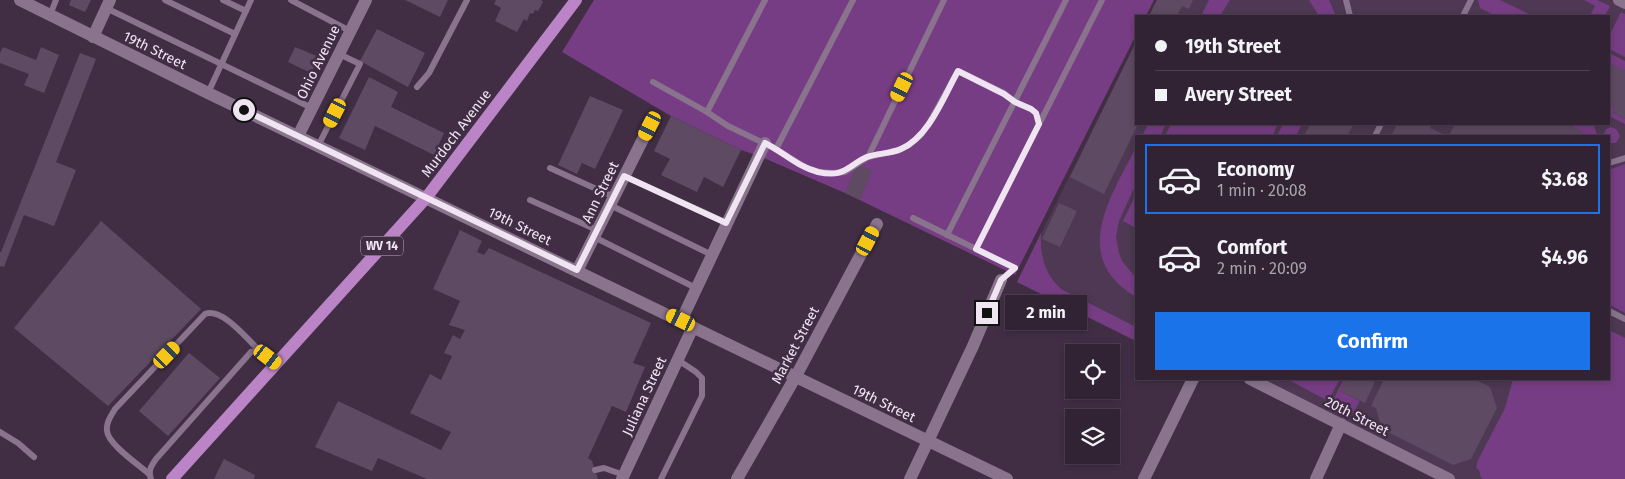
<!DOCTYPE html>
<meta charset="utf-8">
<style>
body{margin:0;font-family:"Fira Sans",sans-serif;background:#392a3c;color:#f1f3f6;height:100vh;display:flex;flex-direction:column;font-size:19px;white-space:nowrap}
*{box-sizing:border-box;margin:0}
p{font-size:16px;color:#a8a4ac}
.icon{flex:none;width:28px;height:28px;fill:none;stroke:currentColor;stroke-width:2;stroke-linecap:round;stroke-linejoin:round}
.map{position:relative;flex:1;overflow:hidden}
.details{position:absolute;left:1135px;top:135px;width:475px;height:245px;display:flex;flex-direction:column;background:#312234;border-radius:0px;box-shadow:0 2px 8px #0003,0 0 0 1px #4c3f4f}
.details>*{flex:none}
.hud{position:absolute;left:1135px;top:15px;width:475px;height:110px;border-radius:0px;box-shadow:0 2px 8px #0003,0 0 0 1px #4c3f4f;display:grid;align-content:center;height:110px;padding:0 20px;background:#312234}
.tools{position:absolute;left:1065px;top:344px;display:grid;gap:10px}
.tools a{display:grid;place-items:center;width:55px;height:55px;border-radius:0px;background:#312234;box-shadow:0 2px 8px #0003,0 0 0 1px #4c3f4f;font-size:25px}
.end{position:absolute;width:22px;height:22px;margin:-11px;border:6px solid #f0e4f3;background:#111;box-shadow:0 0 0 2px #111}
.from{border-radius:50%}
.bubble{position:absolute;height:35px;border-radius:0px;background:#312234;box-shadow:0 2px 8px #0003,0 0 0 1px #4c3f4f;font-size:16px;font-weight:700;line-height:35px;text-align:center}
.car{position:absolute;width:15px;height:30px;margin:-15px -8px;border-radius:6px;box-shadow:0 0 4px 1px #0007;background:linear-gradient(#f5c518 24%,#345 0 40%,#f5c518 0 76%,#345 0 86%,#f5c518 0)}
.hud b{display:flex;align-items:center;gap:18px;height:48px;font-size:19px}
.hud b+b{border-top:1px solid #4c3f4f}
.hud i{width:12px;height:12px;background:#f1f3f6}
ul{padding:9px 0 0;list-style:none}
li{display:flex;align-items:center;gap:15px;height:70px;margin:0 10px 8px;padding:0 10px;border:2px solid transparent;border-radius:0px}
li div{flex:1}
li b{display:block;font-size:19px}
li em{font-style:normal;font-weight:700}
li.active{border-color:#1a73e8}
li>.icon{width:45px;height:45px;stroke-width:1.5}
.cta{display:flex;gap:10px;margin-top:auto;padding:10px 20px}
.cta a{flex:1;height:58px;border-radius:0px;background:#1a73e8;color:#fff;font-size:20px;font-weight:700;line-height:58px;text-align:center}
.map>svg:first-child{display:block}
.built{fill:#4e3853}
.green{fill:#773d84}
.building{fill:#5e4a62}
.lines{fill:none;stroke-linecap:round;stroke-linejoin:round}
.lane{stroke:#89738d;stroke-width:6}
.street{stroke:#89738d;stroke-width:12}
.secondary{stroke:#89738d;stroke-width:12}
.primary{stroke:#bb84c6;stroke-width:12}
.route{stroke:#f0e4f3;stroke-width:6}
.labels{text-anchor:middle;stroke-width:5;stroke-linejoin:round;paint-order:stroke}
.shield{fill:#412e45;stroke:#bcadbf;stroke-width:1}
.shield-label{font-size:12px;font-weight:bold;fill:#f0e4f3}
.street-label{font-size:14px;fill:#f0e4f3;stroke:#412e45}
</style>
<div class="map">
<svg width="1625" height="479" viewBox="0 0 1625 479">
<rect width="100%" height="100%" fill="#412e45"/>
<polygon class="built" points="1157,0 1619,0 1625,3 1625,479 1449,479 1250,379 1609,379 1609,136 1136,136 1136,341 1017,282 1136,42 1136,124 1609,124 1609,16 1149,16"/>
<g class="green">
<polygon points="594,0 1154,0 1146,16 1136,16 1136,35 1015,275 845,193 759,156 741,150 671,116 562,52"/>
<polygon points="1209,0 1230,0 1220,16 1201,16"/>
<polygon points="1309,0 1329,0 1336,16 1319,16"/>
<polygon points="1478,0 1500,0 1533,16 1496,16 1480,8"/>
<polygon points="1584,0 1597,0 1610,6 1605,16 1593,16 1591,13 1595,6"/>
<polygon points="1621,12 1625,14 1625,57 1609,49 1609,36"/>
<polygon points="1609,53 1625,61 1625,71 1609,63"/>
<polygon points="1609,106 1615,109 1613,113 1625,119 1625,124 1609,116"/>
<polygon points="1148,124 1166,124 1160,136 1142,136"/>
<polygon points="1171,124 1278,124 1272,136 1165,136"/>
<polygon points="1283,124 1302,124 1296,136 1277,136"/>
<polygon points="1566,124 1593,124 1598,136 1581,136 1583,132"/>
<polygon points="1611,127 1616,129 1620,136 1616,143 1609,143 1609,136 1603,136 1606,129"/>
<path d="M1136 147V184L1119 221 1116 237 1119 253 1122 261 1136 278V297C1069 257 1111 197 1136 147Z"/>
<polygon points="1625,164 1625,313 1609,304 1609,170"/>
<polygon points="1136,194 1136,228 1123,221"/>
<path d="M1041 233C1040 255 1044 273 1061 289L1136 327V341L1017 282Z"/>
<polygon points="1609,330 1625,338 1625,479 1483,479 1481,478 1479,470 1476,468 1478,460 1505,408 1513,379 1609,379"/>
<polygon points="1287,379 1340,379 1328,401"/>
<polygon points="1344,379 1346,379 1340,391 1360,401 1353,413 1332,402"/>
</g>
<g class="building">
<polygon points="71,0 91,0 85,12 69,5"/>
<polygon points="405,0 448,0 440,17"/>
<polygon points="496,0 541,0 543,2 538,11 535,10 533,14 530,13 527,21 524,19 517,32 495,21 501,8 494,4"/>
<polygon points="1157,0 1193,0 1189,9 1182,6 1177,16 1149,16"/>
<polygon points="377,29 425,53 408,87 360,61"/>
<polygon points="1136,42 1136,124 1138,124 1104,194 1070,177"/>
<polygon points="3,47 36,60 41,47 59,55 44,93 24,85 29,74 0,63 0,53"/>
<polygon points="295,47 319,57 311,73 288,62"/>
<polygon points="80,53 96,59 56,162 76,170 54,226 24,215 4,267 0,266 0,252 1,252"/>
<polygon points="1609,63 1625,71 1625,119 1613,113 1615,109 1609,106"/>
<polygon points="369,77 398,92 391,107 444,133 434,155 375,126 365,150 339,138"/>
<polygon points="590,96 623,110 595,169 582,163 577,174 558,165"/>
<polygon points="671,116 741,150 723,187 704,177 697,192 661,175 670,159 654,151"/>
<polygon points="1310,124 1354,124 1347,136 1304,136"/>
<polygon points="1397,124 1432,124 1430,128 1447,136 1396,136 1392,134"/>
<polygon points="1455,124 1565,124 1583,132 1581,136 1449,136"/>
<polygon points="857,164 872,171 860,200 845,193"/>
<polygon points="1059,203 1077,211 1060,247 1042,239"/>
<polygon points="101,221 201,309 108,406 14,328"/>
<polygon points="460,230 482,241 477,252 484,255 489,248 651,323 633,363 645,367 626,412 612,406 588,458 592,461 598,479 427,479 378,458 372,471 315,447 338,401 441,450 451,432 410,413 430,374 441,380 452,356 444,353 453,335 460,339 465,330 449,325 460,301 433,289"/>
<polygon points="189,353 220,378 168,436 139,411"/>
<polygon points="1346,379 1368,379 1375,382 1365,403 1340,391"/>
<polygon points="1384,379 1474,379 1490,387 1497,408 1471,459 1453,465 1382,429 1376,408 1371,406"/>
<polygon points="224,459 255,475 254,479 214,479"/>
</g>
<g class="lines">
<g class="lane">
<polyline points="165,0 235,34"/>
<polyline points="223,0 246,11"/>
<polyline points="291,0 350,31"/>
<polyline points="1346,0 1350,16"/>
<polyline points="106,8 312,108"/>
<polyline points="50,15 56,0"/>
<polyline points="1463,16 1471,0"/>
<polyline points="653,82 707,112 728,126 776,149 805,167 820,172 833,173 845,172 868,157 899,150 910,144 920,136 928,125 958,71 1004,93 1015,102 1031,109 1036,113 1039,124"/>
<polyline points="417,87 429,73 467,0"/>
<polyline points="208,93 251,0"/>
<polyline points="707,112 765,0"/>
<polyline points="1375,136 1381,124"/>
<polyline points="318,146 360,64 339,54"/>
<polyline points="776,149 853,0"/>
<polyline points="868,157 944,0"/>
<polyline points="1609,163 1625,158"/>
<polyline points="550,168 614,197"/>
<polyline points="624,176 727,223"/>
<polyline points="530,200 597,230"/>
<polyline points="610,205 712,255"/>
<polyline points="913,218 1015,268 1001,280"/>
<polyline points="947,235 1066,0"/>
<polyline points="594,237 696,288"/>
<polyline points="976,249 1102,0"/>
<polyline points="1609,311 1625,319"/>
<polyline points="0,432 18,443 34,457"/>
<polyline points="595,470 604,468 624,475"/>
<path d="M149 474C139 465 108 444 107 431 106 422 111 416 115 409L205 314C222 307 247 339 259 350"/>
<path d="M151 479C148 471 151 466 156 459L251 352 259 350 276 363"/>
<polyline points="661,479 702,396 702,378 696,372 678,360"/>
</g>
<g class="street">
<polyline points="1619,0 1625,3"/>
<polyline points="93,37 110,0"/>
<polyline points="298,136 366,0"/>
<polyline points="577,271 649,127"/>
<polyline points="681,321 765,143"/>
<polyline points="796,376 877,224"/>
<polyline points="1250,379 1449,479"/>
<polyline points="622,479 693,327"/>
<polyline points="910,479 973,346 1001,280"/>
<polyline points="1144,479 1193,379"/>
<polyline points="1316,479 1341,424"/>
</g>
<g class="secondary">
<polyline points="20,0 208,93 1007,479"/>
<polyline points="737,479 796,376"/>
</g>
<polyline class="primary" points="172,479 426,198 576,0"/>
</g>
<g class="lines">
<path class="route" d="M244 110 577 270 624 176 726 223 765 143C783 152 798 167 818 172 845 178 847 166 867 157 878 153 890 154 901 149 929 137 944 96 958 71L1004 94 1015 102 1031 109 1036 113 1039 124 976 249 1015 268 1001 280 987 313"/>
</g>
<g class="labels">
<rect class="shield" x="361" y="236.5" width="42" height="19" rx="4"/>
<g class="shield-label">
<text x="382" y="250">WV 14</text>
</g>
<g class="street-label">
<text transform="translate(155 50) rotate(26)" y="5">19th Street</text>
<text transform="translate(318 62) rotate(-64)" y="5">Ohio Avenue</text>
<text transform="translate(456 133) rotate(-53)" y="5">Murdoch Avenue</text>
<text transform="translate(600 192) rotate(-64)" y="5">Ann Street</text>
<text transform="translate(520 226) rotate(26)" y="5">19th Street</text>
<text transform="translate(795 345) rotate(-62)" y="5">Market Street</text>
<text transform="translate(644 396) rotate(-65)" y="5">Juliana Street</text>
<text transform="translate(884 403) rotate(26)" y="5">19th Street</text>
<text transform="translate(1357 416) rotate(27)" y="5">20th Street</text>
</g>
</g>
</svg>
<div class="tools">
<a><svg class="icon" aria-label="locate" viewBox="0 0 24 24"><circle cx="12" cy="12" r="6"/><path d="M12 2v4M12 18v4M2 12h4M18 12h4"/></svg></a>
<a><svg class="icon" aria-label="layers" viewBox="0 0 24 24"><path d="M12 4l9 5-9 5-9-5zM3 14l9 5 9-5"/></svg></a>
</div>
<i class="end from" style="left:244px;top:110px"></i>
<i class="end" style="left:987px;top:313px"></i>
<div class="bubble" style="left:1005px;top:295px;width:82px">2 min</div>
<i class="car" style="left:902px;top:87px;rotate:206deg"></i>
<i class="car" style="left:335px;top:113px;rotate:207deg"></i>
<i class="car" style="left:650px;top:126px;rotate:207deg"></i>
<i class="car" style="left:868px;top:241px;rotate:28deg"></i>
<i class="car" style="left:681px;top:320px;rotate:296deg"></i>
<i class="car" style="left:167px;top:355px;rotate:44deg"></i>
<i class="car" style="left:268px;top:357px;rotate:127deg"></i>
<div class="hud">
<b><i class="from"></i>19th Street</b>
<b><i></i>Avery Street</b>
</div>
<section class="details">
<ul>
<li class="active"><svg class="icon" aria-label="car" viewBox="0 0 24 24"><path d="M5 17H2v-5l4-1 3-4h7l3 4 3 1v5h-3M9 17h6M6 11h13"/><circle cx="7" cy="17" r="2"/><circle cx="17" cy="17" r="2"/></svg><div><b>Economy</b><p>1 min · 20:08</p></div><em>$3.68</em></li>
<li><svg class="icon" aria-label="car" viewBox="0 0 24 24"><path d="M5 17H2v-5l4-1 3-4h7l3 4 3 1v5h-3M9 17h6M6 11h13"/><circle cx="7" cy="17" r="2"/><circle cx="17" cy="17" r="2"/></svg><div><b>Comfort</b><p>2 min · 20:09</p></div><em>$4.96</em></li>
</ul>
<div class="cta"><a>Confirm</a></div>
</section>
</div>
